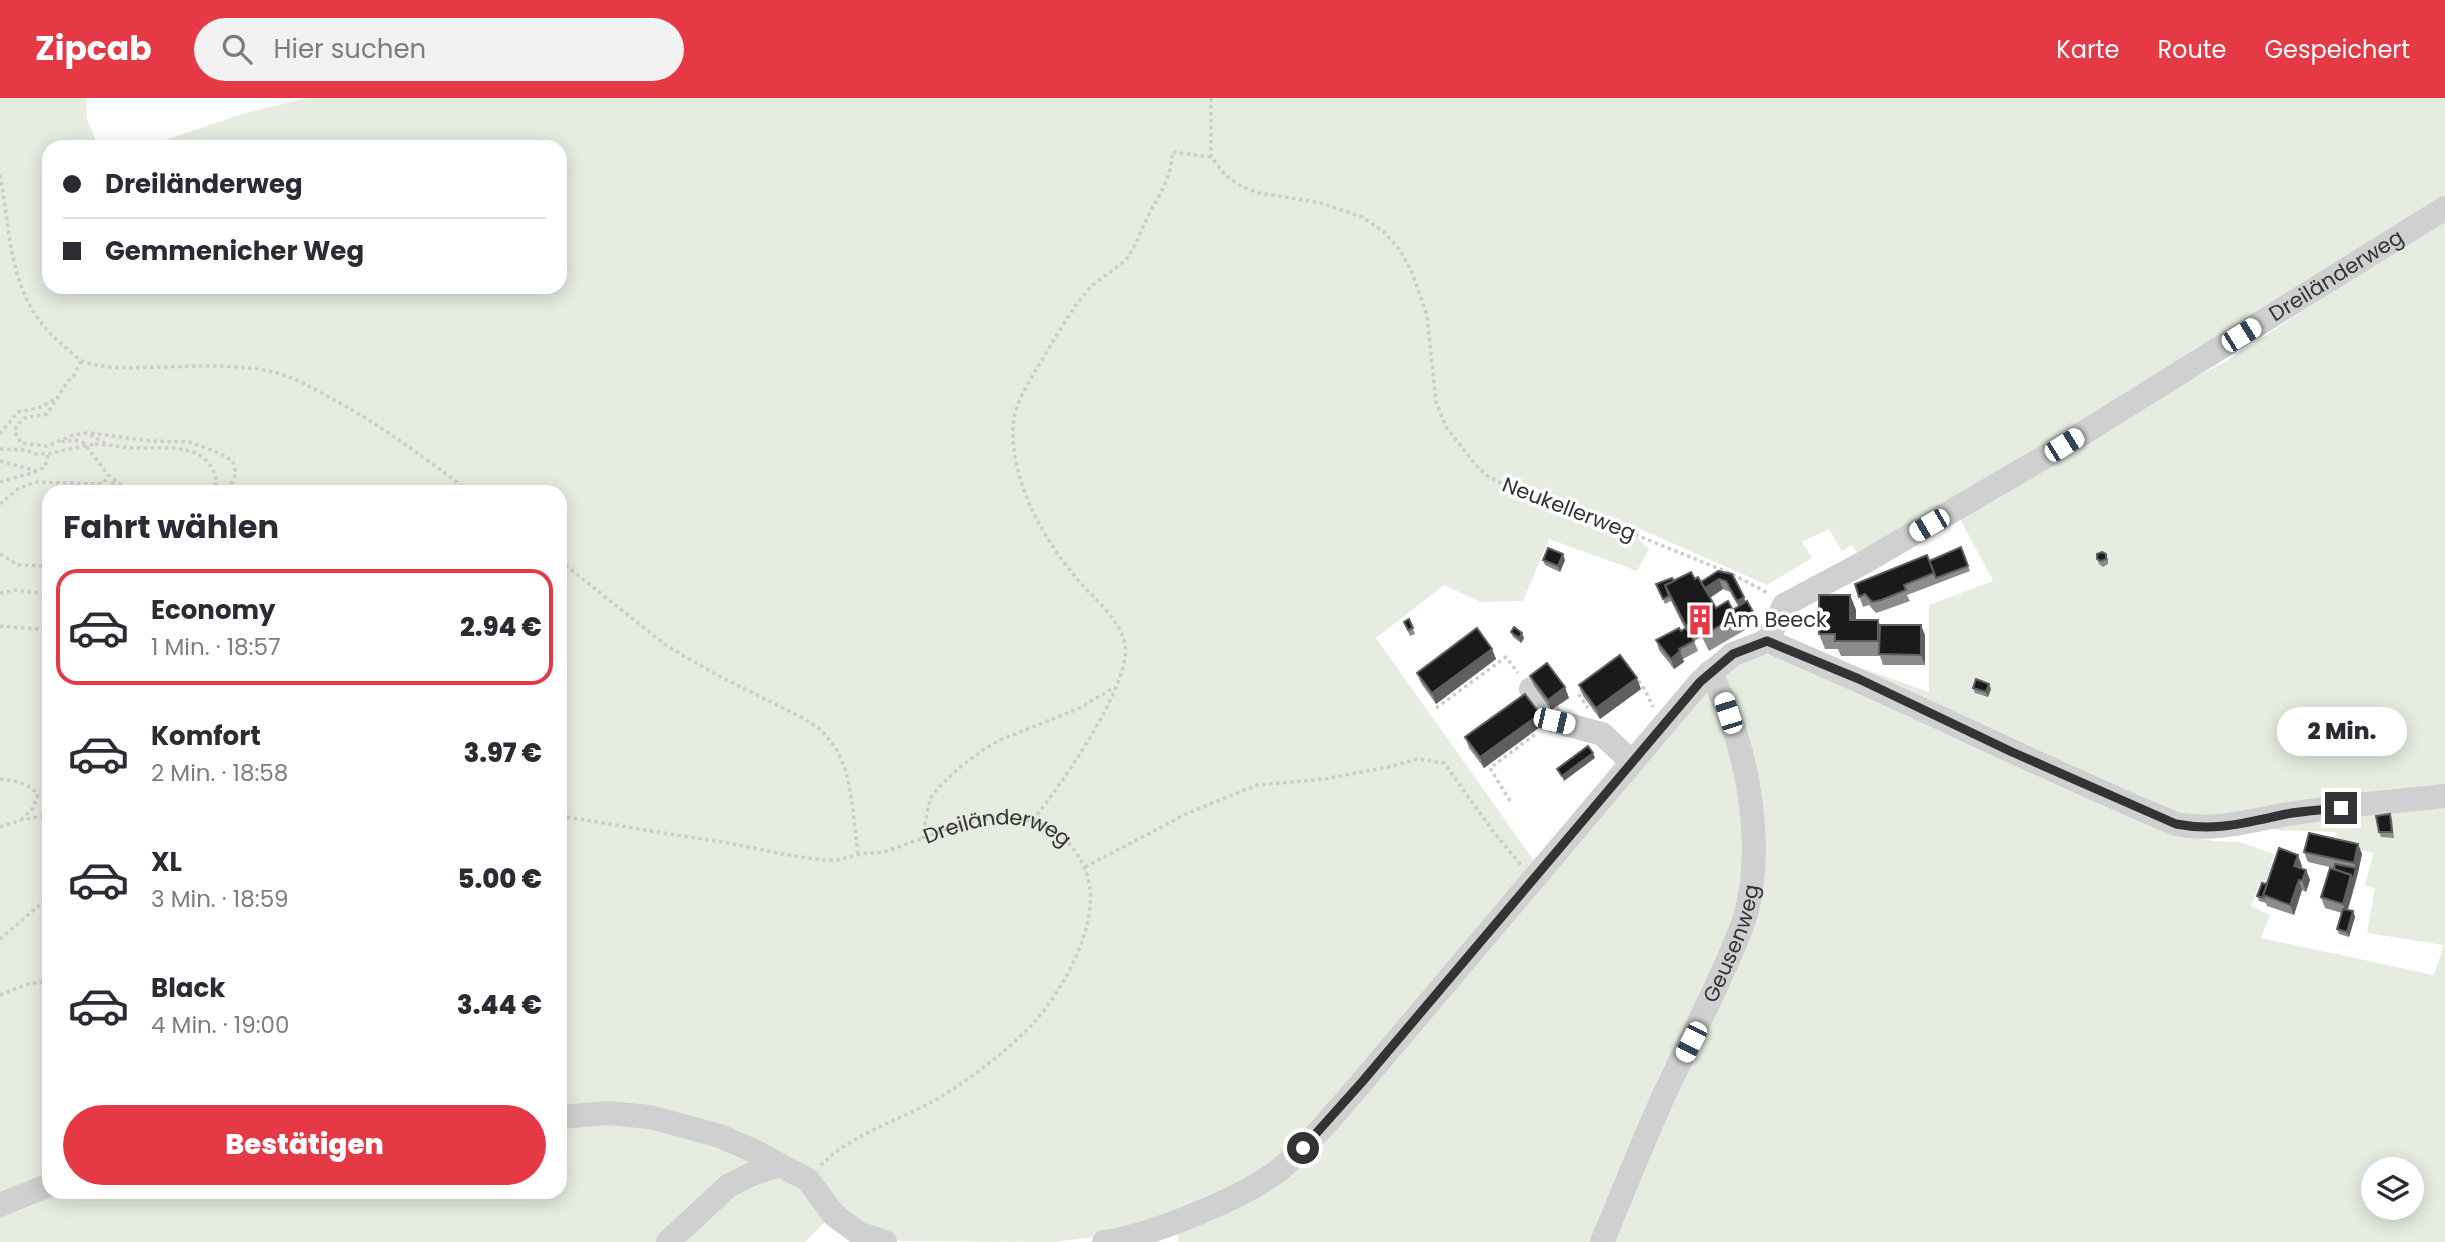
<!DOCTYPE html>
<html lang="de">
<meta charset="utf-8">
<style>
body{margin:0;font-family:Poppins,sans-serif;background:#f2f2f3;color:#2b2b33;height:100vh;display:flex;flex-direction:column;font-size:26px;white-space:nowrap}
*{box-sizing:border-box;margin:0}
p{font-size:23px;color:#7c7c81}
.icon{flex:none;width:38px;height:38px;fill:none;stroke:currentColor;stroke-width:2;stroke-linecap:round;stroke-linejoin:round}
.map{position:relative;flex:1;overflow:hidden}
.panel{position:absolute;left:42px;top:387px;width:525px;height:714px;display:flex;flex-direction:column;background:#fff;border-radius:21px;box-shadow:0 4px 18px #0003}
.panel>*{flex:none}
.guide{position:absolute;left:42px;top:42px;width:525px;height:154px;border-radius:21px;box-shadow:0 4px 18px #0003;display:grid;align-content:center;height:154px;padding:0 21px;background:#fff}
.controls{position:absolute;left:2361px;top:1059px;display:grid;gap:14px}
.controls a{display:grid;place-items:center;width:63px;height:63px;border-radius:50%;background:#fff;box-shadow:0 4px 18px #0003;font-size:35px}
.end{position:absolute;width:32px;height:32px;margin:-16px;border:9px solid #333;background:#fff;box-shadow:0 0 0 4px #fff}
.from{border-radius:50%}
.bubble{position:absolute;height:49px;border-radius:24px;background:#fff;box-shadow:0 4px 18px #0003;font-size:23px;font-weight:800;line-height:49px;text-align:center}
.car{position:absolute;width:21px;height:42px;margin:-21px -10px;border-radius:9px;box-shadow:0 0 5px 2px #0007;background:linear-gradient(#fff 24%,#345 0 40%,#fff 0 76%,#345 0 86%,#fff 0)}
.guide b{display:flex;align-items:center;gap:24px;height:66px;font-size:26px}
.guide b+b{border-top:2px solid #e1e1e2}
.guide i{width:18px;height:18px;background:#2b2b33}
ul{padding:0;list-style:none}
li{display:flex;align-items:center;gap:21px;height:116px;margin:0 14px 10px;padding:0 7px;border:4px solid transparent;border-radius:21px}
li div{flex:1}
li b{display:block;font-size:26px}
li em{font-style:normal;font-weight:800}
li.on{border-color:#e63946}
li>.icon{width:63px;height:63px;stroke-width:1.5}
h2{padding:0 21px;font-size:32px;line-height:84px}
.button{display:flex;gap:14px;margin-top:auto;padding:14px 21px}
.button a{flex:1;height:80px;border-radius:42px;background:#e63946;color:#fff;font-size:28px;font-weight:800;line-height:80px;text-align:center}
header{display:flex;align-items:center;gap:42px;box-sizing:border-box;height:98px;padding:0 35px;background:#e63946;color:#fff}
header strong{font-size:33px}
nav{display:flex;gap:38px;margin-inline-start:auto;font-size:24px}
.search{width:490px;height:63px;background:#f2f2f3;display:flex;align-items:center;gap:18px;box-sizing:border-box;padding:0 24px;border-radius:38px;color:#7c7c81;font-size:26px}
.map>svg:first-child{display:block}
.green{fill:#e6ecdf;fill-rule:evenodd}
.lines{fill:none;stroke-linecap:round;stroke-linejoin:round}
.path{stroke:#cdcdcd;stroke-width:3.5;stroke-dasharray:3.5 3.5;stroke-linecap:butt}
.minor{stroke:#d0d0d0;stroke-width:24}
.path-bridge{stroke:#cdcdcd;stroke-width:3.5;stroke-dasharray:3.5 3.5;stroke-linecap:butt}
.wall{fill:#8c8c8c;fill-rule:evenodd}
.shaded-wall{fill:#5f5f5f}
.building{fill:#1a1a1a;stroke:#5f5f5f;stroke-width:2}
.route{stroke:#333;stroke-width:9}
.labels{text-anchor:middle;stroke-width:7;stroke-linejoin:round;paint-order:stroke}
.street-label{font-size:21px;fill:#333;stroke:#fff}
.poi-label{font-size:21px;fill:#333;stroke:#fff;text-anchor:start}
</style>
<header>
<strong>Zipcab</strong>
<div class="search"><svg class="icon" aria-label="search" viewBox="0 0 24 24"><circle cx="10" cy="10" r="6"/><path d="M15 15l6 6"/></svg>Hier suchen</div>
<nav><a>Karte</a><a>Route</a><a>Gespeichert</a></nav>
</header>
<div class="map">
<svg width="2445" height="1144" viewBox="0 0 2445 1144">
<rect width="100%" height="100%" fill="#fff"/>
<g class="green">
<path d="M0 0H86L87 22 99 49H49V189H560V49H144L242 16 308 0H2445V101L1860 460 1852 447 1842 453 1829 431 1802 444 1812 460 1767 487 1638 430 1637 440 1649 451 1637 473 1549 441 1523 503 1480 504 1444 487 1376 540 1537 767 1277 1064 1241 1090 1109 1137 1055 1144 900 1143 829 1120 805 1144H0ZM49 394H560V1094H49Z"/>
<path d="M2445 120V692L2196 739 2213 743 2240 744 2274 756 2267 780 2259 787 2251 808 2270 817 2261 840 2434 877 2444 847 2367 835 2375 790 2365 788 2373 755 2341 747 2335 734 2276 732 2274 726 2445 707V1144H1607L1757 774 1725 582 1726 576 1741 560 1757 555 1790 562 1850 566 1929 594V507L1993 483 1958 417 2107 326 2228 262ZM2373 1071H2412V1110H2373Z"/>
<polygon points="1704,588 1731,640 1747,775 1714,876 1663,970 1592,1144 1178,1144 1178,1134 1250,1100"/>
</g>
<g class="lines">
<g class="path">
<polyline points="1211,0 1211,59 1226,78 1242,89 1259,95 1321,105 1362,119 1384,134 1399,151 1411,172 1427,217 1436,304 1446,329 1475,366 1486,377 1510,390 1560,406 1732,476 1768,495"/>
<path d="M0 77C12 140 8 202 62 246 69 253 78 262 87 265 113 272 140 269 166 269 200 268 245 266 277 275 295 280 309 288 325 297 377 324 423 359 470 394"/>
<path d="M81 263 73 279 68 283 47 316C29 321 26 313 14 333L21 345 47 348 73 337 87 335 108 347"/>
<polyline points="91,335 150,343 190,344 219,355 233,363 236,376 227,394"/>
<polyline points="0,336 18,314 41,309 55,301"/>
<polyline points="61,344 75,342 84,345 108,377 131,394"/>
<path d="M95 346C108 347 121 349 134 350 166 351 207 342 217 383L211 394"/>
<polyline points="0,351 25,352 36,356 48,356 83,348"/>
<polyline points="0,363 37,373 45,369 48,356"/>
<polyline points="0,384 35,374"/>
<polyline points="112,394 113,380"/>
<polyline points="0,406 19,390 36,384 98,386 104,385 108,377"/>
<polyline points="0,456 18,467 49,468"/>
<polyline points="560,463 667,548 715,576 803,620 821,632 836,650 846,673 852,704 858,756"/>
<polyline points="0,495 15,492 49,496"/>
<polyline points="0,528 49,532"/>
<polyline points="1621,565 1624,563 1645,592 1653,609"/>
<polyline points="1583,592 1578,595 1588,610"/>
<polyline points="1436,610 1506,559 1518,575"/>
<path d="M0 681C15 683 28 684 38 697L33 710 21 722"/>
<polyline points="1510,703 1490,670 1537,635"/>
<path id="s1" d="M560 718C612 726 665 736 717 743 753 749 789 759 826 762 840 763 844 760 857 757 865 754 874 756 883 754 937 738 1000 699 1054 733 1072 745 1084 763 1089 784 1098 829 1064 890 1035 923 1011 951 959 990 926 1007 892 1025 849 1038 821 1067"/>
<path d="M1033 722C1059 689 1132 587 1125 546 1120 521 1093 500 1078 482 1043 441 1011 384 1013 328 1014 308 1027 287 1037 270 1052 246 1071 210 1090 190 1101 179 1117 171 1127 160 1136 148 1140 135 1146 122 1158 98 1172 81 1172 54L1211 59"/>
<polyline points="0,729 21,722 49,717"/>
<polyline points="922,741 930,701 938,690 959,670 983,652 1000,642 1078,611 1115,589"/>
<polyline points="1085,769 1186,716 1257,687 1325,681 1393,668 1417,661 1444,665 1495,736 1521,767"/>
<polyline points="0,841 49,799"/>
<polyline points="0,897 28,886 49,883"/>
</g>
<g class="minor">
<path d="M1767 543C1905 600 2038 669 2176 726 2217 734 2249 722 2289 716 2340 707 2393 704 2445 698"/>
<polyline points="1531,591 1554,623 1602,636 1632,664"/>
<polyline points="560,1019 608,1015 650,1019 720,1038 754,1053 808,1082 834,1117 860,1136 885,1144"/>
<polyline points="0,1107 49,1087"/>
<polyline points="668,1144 728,1088 752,1076 780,1067"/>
<path id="s2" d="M1104 1144C1151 1138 1250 1098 1285 1067 1313 1042 1337 1013 1362 984L1700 584 1733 556 1767 543 1784 507 1863 465 2043 360 2445 110"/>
<path id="s3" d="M1602 1144C1625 1090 1646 1035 1671 982 1689 945 1707 909 1724 871 1732 852 1742 832 1747 812 1765 737 1745 640 1710 574"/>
</g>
<polyline class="path-bridge" points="83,348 95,346"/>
</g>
<g class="wall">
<polygon points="2106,456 2108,461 2108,466 2103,469 2099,466 2097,461"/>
<polygon points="1543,462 1565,462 1560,474 1545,467"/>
<polygon points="1929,463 1968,468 1970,473 1907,497 1910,503 1885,512 1876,515 1869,507 1863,509 1855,486"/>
<path d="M1718 473 1745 504 1756 519 1757 525 1709 553 1702 539 1694 543 1698 553 1683 561 1684 564 1674 571 1659 552 1656 542 1685 531 1671 503 1665 506 1656 486 1674 483 1695 481 1701 484ZM1723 491 1730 494 1738 508 1733 512 1716 510 1710 500Z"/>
<polygon points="1850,497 1856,512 1856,522 1878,522 1880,527 1925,537 1925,567 1883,567 1880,558 1841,558 1838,551 1825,551 1819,536"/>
<polygon points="1409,521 1415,536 1410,538 1404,524"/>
<polygon points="1511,534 1524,540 1521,545 1513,539"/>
<polygon points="1492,551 1496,561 1436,606 1421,585 1417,575"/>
<polygon points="1530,578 1569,600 1551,612 1534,588"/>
<polygon points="1579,587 1641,591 1600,621 1583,598"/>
<polygon points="1973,590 1991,591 1988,599 1975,595"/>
<polygon points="1540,616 1544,626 1484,670 1469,650 1465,639"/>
<polygon points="2390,716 2392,721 2394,740 2381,739 2379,734"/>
<polygon points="2358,746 2362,756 2355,787 2348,812 2353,813 2355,819 2349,839 2339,836 2337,831 2342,815 2325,810 2321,799 2334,770 2308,764 2304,754"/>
<polygon points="2302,768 2301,770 2306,772 2310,782 2306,794 2302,792 2294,817 2267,808 2266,805 2259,803 2257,798 2267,786"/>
</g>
<g class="shaded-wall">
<polygon points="1563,456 1565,462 1560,474 1558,468"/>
<polygon points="1719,481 1723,491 1708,501 1704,491"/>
<polygon points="1850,497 1856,512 1856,538 1850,522"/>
<polygon points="1744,499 1747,509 1741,513 1737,503"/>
<polygon points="1921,527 1925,537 1925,567 1921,557"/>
<polygon points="1522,535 1524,540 1521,545 1519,540"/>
<polygon points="1492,551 1496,561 1436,606 1432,595"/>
<polygon points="1680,553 1684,564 1674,571 1671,561"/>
<polygon points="1637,580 1641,591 1600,621 1596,610"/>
<polygon points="1989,586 1991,591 1988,599 1986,594"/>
<polygon points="1565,589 1569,600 1551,612 1548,602"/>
<polygon points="1540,616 1544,626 1484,670 1480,659"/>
<polygon points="1593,655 1595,660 1564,683 1562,678"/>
<polygon points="2358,746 2362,756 2358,775 2354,765"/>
<polygon points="2298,757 2302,768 2298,778 2294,768"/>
<polygon points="2356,770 2358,775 2346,816 2343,806 2351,777"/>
<polygon points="2306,772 2310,782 2306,794 2302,783"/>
<polygon points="2299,782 2302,792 2294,817 2290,807"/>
<polygon points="2353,813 2355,819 2349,839 2347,834"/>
</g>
<g class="building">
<polygon points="1961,449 1968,468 1936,480 1929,463"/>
<polygon points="1548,450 1563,456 1558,468 1543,462"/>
<polygon points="2102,454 2106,456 2106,461 2101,463 2097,461 2097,456"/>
<polygon points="1927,457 1934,475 1904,487 1906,492 1881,502 1872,504 1865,496 1859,499 1855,486"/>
<polygon points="1718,473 1732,476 1744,499 1737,503 1726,483 1719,481 1705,490 1701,484"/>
<polygon points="1691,474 1695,481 1698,479 1702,486 1716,510 1728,503 1736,518 1704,537 1696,523 1686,528 1665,487"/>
<polygon points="1672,480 1674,483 1665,487 1669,498 1663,501 1656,486"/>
<polygon points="1819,497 1850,497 1850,522 1878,522 1878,543 1835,543 1835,536 1819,536"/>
<polygon points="1747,503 1756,519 1740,528 1733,512"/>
<polygon points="1409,521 1413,530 1408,532 1404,524"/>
<polygon points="1880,527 1921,527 1921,557 1879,556"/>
<polygon points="1514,529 1522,535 1519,540 1511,534"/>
<polygon points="1477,530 1492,551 1432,595 1417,575"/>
<polygon points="1679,530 1681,533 1686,530 1694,543 1679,551 1680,553 1671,561 1656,542"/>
<polygon points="1620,557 1637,580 1596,610 1579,587"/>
<polygon points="1547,565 1565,589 1548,602 1530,578"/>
<polygon points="1976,581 1989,586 1986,594 1973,590"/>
<polygon points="1525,596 1540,616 1480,659 1465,639"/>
<polygon points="1588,648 1593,655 1562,678 1557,671"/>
<polygon points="2390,716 2392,734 2379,734 2376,718"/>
<polygon points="2309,735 2358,746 2354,765 2304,754"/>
<polygon points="2279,750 2298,757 2294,768 2306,772 2302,783 2299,782 2290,807 2263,797"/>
<polygon points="2335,766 2356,770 2353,782 2351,777 2334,771"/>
<polygon points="2330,770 2351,777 2343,806 2321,799"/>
<polygon points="2262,785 2267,786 2263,797 2264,800 2257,798"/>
<polygon points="2343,811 2353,813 2347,834 2337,831"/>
</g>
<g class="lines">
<path class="route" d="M1303 1050 1362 984 1700 584 1733 556 1767 543 1859 581 2012 654 2176 726C2216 734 2248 724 2286 716 2304 713 2323 712 2341 710"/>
</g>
<defs>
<g id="building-bare" transform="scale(2.415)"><path d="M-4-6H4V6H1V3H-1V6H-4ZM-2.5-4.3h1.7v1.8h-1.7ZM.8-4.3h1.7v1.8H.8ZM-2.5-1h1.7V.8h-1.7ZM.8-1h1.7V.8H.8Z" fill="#e63946" stroke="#fff" stroke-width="2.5" paint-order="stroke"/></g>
</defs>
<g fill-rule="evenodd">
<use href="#building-bare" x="1700" y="522"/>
</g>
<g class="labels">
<g class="street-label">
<text dy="7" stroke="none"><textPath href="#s2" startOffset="1598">Dreiländerweg</textPath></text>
<text transform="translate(1569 411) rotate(21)" y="7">Neukellerweg</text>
<text dy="7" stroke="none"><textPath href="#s1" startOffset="448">Dreiländerweg</textPath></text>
<text dy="7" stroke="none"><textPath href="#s3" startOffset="326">Geusenweg</textPath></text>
</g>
<g class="poi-label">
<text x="1723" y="529">Am Beeck</text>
</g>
</g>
</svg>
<div class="controls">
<a><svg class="icon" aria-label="layers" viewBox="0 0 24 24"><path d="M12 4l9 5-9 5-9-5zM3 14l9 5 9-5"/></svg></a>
</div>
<i class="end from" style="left:1303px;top:1050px"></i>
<i class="end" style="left:2341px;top:710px"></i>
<div class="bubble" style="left:2277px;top:609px;width:130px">2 Min.</div>
<i class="car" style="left:2241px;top:237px;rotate:58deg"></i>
<i class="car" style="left:2064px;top:347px;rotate:58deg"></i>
<i class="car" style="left:1929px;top:427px;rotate:240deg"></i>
<i class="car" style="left:1728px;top:615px;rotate:342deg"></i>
<i class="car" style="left:1554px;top:623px;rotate:103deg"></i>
<i class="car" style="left:1691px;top:944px;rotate:207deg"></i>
<div class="guide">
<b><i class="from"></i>Dreiländerweg</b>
<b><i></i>Gemmenicher Weg</b>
</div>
<section class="panel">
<h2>Fahrt wählen</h2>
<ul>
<li class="on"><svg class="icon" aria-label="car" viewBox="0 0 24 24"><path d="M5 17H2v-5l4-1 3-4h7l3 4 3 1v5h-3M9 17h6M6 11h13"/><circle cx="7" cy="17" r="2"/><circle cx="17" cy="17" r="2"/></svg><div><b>Economy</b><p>1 Min. · 18:57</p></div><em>2.94 €</em></li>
<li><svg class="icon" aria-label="car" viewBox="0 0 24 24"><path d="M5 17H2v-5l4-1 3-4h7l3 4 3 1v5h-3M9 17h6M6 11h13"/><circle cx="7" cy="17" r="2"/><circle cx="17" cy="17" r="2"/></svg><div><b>Komfort</b><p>2 Min. · 18:58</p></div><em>3.97 €</em></li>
<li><svg class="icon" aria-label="car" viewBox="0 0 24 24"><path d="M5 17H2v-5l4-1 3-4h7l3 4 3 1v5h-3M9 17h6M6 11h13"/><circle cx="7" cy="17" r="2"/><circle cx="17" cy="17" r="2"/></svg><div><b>XL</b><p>3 Min. · 18:59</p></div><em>5.00 €</em></li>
<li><svg class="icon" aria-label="car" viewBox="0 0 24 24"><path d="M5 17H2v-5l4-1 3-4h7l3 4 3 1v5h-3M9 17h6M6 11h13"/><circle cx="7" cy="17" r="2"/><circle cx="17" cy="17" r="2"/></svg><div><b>Black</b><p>4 Min. · 19:00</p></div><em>3.44 €</em></li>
</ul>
<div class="button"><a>Bestätigen</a></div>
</section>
</div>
